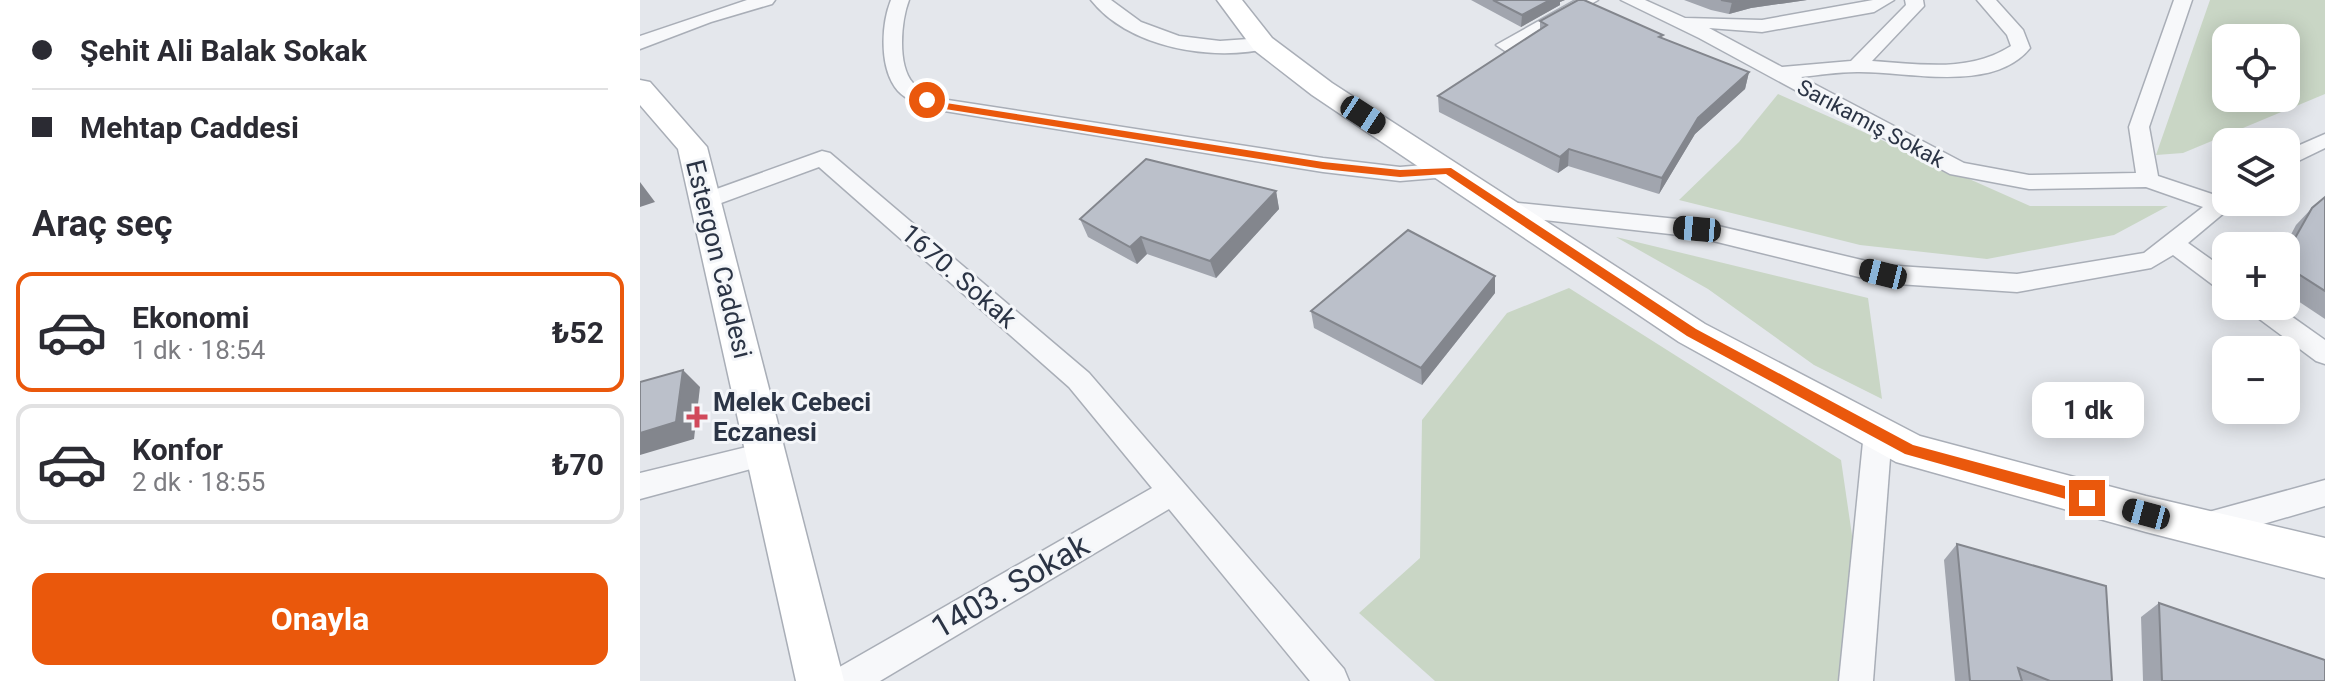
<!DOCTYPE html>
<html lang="tr">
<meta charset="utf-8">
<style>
body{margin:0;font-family:Roboto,sans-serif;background:#f2f2f3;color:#2b2b33;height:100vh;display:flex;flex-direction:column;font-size:30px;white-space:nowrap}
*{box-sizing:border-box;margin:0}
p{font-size:26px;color:#7c7c81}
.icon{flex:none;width:44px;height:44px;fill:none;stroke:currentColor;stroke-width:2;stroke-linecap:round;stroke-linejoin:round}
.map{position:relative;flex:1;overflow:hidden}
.panel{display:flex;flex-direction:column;background:#fff;width:640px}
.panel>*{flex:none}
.hud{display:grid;align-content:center;height:176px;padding:0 32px;background:#fff}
.buttons{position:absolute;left:1572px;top:24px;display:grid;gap:16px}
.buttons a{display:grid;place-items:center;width:88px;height:88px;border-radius:16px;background:#fff;box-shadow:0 4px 20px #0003;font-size:40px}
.end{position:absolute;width:36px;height:36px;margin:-18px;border:10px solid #ea580c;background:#fff;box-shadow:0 0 0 4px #fff}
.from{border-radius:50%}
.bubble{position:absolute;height:56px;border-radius:16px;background:#fff;box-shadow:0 4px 20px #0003;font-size:26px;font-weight:700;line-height:56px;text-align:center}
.car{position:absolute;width:24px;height:48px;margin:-24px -12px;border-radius:10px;box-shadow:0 0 6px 2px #0007;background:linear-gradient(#222 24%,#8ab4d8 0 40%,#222 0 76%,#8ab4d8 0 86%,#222 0)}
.hud b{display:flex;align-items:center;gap:28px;height:76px;font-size:30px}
.hud b+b{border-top:2px solid #e1e1e2}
.hud i{width:20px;height:20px;background:#2b2b33}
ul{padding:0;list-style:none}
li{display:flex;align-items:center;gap:24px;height:120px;margin:0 16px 12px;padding:0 16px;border:4px solid #e1e1e2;border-radius:16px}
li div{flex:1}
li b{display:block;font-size:30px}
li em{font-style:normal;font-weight:700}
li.selected{border-color:#ea580c}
li>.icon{width:72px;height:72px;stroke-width:1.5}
h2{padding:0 32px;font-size:36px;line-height:96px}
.primary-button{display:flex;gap:16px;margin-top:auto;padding:16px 32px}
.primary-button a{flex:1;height:92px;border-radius:16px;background:#ea580c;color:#fff;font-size:32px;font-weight:700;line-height:92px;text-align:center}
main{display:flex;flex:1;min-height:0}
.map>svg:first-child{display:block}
.green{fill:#c9d6c5;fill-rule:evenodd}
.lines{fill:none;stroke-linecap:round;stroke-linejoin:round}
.street-casing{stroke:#a9aeb7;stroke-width:3}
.secondary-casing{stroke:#a9aeb7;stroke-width:3}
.street{fill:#f7f8fa;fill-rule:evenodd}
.secondary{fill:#fff;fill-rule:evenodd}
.wall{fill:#a1a5ae}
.shaded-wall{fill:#83868d}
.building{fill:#bbc0ca;stroke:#83868d;stroke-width:2}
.route{fill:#ea580c}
.poi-dot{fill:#d1495b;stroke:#f4f6f9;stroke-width:3}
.labels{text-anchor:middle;stroke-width:6;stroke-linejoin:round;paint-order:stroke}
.far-street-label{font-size:22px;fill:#2b3445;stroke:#f4f6f9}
.street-label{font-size:26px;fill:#2b3445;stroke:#f4f6f9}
.poi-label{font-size:26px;font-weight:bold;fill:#2b3445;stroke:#f4f6f9;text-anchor:start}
.near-street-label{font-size:32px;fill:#2b3445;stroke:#f4f6f9}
</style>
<main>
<section class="panel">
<div class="hud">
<b><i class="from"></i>Şehit Ali Balak Sokak</b>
<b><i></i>Mehtap Caddesi</b>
</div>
<h2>Araç seç</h2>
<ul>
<li class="selected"><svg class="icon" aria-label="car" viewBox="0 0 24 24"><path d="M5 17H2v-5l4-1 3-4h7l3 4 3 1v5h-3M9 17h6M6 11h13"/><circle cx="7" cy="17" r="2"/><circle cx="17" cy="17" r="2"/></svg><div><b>Ekonomi</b><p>1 dk · 18:54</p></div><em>₺52</em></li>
<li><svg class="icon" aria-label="car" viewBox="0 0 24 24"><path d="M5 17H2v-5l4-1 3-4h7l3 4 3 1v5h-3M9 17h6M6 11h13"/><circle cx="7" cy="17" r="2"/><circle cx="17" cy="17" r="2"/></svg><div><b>Konfor</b><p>2 dk · 18:55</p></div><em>₺70</em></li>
</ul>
<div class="primary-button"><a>Onayla</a></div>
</section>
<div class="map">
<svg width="1685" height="681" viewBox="0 0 1685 681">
<rect width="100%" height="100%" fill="#e4e7ec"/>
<g class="green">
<path d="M1570 0H1685V94L1543 153 1516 155ZM1646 38V98H1586V38Z"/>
<polygon points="1138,94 1390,206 1528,206 1474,235 1347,259 1220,245 1039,200 1099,142"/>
<polygon points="976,237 1228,298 1242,399 1174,365 1068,289"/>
<polygon points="929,288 1201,460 1220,590 1206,681 795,681 719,613 780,558 782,420 867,313"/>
</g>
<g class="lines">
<g class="street-casing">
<g id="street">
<polygon points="107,0 135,0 132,4 71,22 0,49 0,36"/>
<path d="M251 0H269C261 21 257 65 273 83 282 93 297 96 308 100L683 158 760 167 808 163 816 165 819 170 816 175 808 177 760 181 683 172 298 110C285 106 268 102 258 91 239 69 241 25 251 0Z"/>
<path d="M451 0H471L501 22 539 36 580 41 623 38 632 44 630 48C573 62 489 48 451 0Z"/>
<polygon points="936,0 958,0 872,49 865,51 856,45"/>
<path d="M981 0H1005L1045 18 1122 20 1233 0H1254L1234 12 1122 32 1069 28 1142 67 1211 61 1266 5 1265 0H1283L1284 6 1232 61C1280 64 1329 73 1371 46L1367 35 1337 0H1356L1383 30 1390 48C1353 94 1267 71 1217 72 1198 72 1179 75 1161 77L1324 163 1389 175 1496 173 1489 127 1534 0H1552L1509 127 1518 176 1578 196 1586 194V202H1597L1548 243 1586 270V291L1577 288 1533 255 1511 268 1377 292 1243 283 1057 237 860 215 857 210 860 205 868 202 1057 221 1243 265 1377 274 1504 253 1563 207 1506 187 1389 189 1310 174 1059 38Z"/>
<polygon points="1685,134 1685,148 1646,167 1646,151"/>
<polygon points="182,151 190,153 449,373 704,669 709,681 670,681 529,509 240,681 191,681 196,669 512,488 429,387 179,167 73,206 57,206 54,201 57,196"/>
<polygon points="1606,306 1637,306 1685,340 1685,364 1676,361 1610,312"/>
<polygon points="1238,420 1248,424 1252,432 1233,681 1199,681 1224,432 1228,424"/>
<polygon points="127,442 137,446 141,454 137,462 0,499 0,473"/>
<polygon points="1685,480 1685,506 1565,541 1554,537 1550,527 1554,517 1565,513"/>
</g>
</g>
<g class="secondary-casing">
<g id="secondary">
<polygon points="577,0 602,0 632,38 692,83 1065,324 1280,436 1506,496 1685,538 1685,578 1506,532 1256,462 1039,342 672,95 614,50"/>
<polygon points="0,80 10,82 67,147 204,681 156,681 38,149 0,105"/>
</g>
</g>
<use href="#street" class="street"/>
<use href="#secondary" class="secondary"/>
</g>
<g class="wall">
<polygon points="831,0 925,0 920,2 920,5 881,27"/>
<polygon points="1044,0 1167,0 1111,8 1089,14 1071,10"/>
<polygon points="900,21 1022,38 1109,72 1105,89 1055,134 1019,194 928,166 918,173 799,112 798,96 900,29"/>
<polygon points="636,191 639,209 576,278 507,254 497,264 448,237 440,219"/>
<polygon points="1685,197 1685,319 1646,293 1646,246 1645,246 1656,225 1672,208"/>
<polygon points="855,293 782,385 674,328 671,311"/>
<polygon points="1317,544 1472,681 1315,681 1304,560"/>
<polygon points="1519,603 1685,681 1503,681 1501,617"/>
</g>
<g class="shaded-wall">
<polygon points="910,0 925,0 920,2 920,5 881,27 882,15"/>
<polygon points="1099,0 1167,0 1111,8 1089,14 1092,2"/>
<polygon points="1109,72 1105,89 1055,134 1019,194 1022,178 1058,118"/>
<polygon points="929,149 928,166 918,173 920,157"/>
<polygon points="0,182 15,202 0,207"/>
<polygon points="636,191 639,209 576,278 570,261"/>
<polygon points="501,237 507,254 497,264 490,247"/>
<polygon points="855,276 855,293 782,385 781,368"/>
<polygon points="43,370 60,387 54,439 0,455 0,433"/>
</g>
<g class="building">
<polygon points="853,0 910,0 882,15"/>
<polygon points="938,0 944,0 1023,35 1019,37 1109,72 1058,118 1022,178 929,149 920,157 798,96 907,25 900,21"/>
<polygon points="1081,0 1099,0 1092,2"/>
<polygon points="506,159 636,191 570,261 501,237 490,247 440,219"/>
<polygon points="1685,197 1685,291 1646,266 1646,254 1672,208"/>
<polygon points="768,230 855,276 781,368 671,311"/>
<polygon points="43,370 36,422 0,433 0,382"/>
<polygon points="1317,544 1466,586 1472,681 1410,681 1378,668 1382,681 1330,681"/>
<polygon points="1519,603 1685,660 1685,681 1522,681"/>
</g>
<polygon class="route" points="287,97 306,103 683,162 760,170 811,168 1056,329 1273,445 1447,492 1454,498 1447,505 1265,454 1047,336 806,174 760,177 683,169 305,109 283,103 283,98"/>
<path class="poi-dot" d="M53 405h8v8h8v8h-8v8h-8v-8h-8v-8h8z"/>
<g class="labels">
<g class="far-street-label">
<text transform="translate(1231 123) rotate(28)" y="8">Sarıkamış Sokak</text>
</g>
<g class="street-label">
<text transform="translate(79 259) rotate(76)" y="9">Estergon Caddesi</text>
<text transform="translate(319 276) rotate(41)" y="9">1670. Sokak</text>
</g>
<g class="poi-label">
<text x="73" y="411">Melek Cebeci<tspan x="73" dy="30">Eczanesi</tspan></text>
</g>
<g class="near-street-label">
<text transform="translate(370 586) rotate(-30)" y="11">1403. Sokak</text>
</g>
</g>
</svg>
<div class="buttons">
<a><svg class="icon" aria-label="locate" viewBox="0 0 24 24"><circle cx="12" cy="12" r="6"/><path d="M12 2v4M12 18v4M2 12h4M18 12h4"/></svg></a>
<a><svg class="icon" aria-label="layers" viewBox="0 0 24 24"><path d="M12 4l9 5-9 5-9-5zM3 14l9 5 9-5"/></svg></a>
<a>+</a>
<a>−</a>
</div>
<i class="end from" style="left:287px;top:100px"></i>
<i class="end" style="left:1447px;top:498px"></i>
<div class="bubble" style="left:1392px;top:382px;width:112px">1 dk</div>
<i class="car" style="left:723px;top:115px;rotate:123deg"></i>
<i class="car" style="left:1057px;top:229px;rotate:275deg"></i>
<i class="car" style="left:1243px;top:274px;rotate:284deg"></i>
<i class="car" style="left:1506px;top:514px;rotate:285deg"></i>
</div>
</main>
